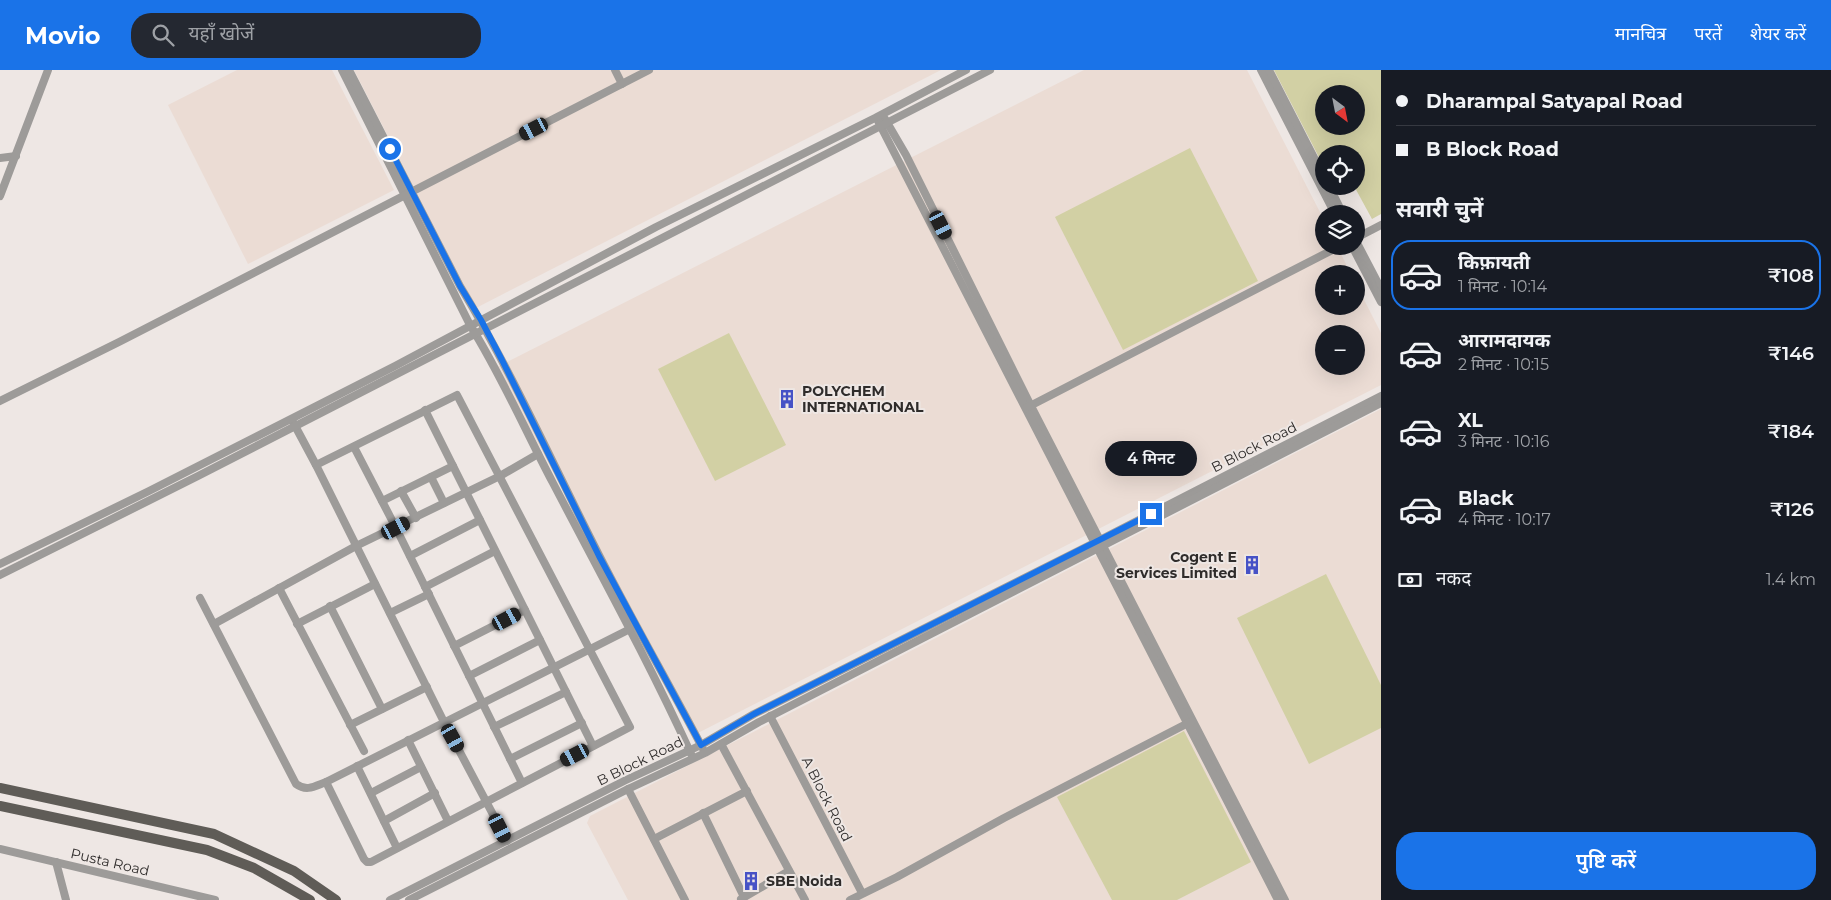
<!DOCTYPE html>
<html lang="hi">
<meta charset="utf-8">
<style>
body{margin:0;font-family:Montserrat,"Noto Sans Devanagari",sans-serif;background:#242831;color:#f1f3f6;height:100vh;display:flex;flex-direction:column;font-size:19px;white-space:nowrap}
*{box-sizing:border-box;margin:0}
p{font-size:16px;color:#9ea1a6}
.icon{flex:none;width:28px;height:28px;fill:none;stroke:currentColor;stroke-width:2;stroke-linecap:round;stroke-linejoin:round}
.map{position:relative;flex:1;overflow:hidden}
.panel{display:flex;flex-direction:column;background:#171b24;width:450px}
.panel>*{flex:none}
.banner{display:grid;align-content:center;height:110px;padding:0 15px;background:#171b24}
.needle{width:32px;rotate:148deg}
.tools{position:absolute;left:1315px;top:15px;display:grid;gap:10px}
.tools a{display:grid;place-items:center;width:50px;height:50px;border-radius:50%;background:#171b24;box-shadow:0 5px 20px #0002;font-size:25px}
.end{position:absolute;width:22px;height:22px;margin:-11px;border:6px solid #1a73e8;background:#fff;box-shadow:0 0 0 2px #fff}
.from{border-radius:50%}
.bubble{position:absolute;height:35px;border-radius:18px;background:#171b24;box-shadow:0 5px 20px #0002;font-size:16px;font-weight:600;line-height:35px;text-align:center}
.car{position:absolute;width:15px;height:30px;margin:-15px -8px;border-radius:6px;box-shadow:0 0 4px 1px #0007;background:linear-gradient(#222 24%,#8ab4d8 0 40%,#222 0 76%,#8ab4d8 0 86%,#222 0)}
.banner b{display:flex;align-items:center;gap:18px;height:48px;font-size:19px}
.banner b+b{border-top:1px solid #363941}
.banner i{width:12px;height:12px;background:#f1f3f6}
ul{padding:0;list-style:none}
li{display:flex;align-items:center;gap:15px;height:70px;margin:0 10px 8px;padding:0 5px;border:2px solid transparent;border-radius:20px}
li div{flex:1}
li b{display:block;font-size:19px}
li em{font-style:normal;font-weight:600}
li.selected{border-color:#1a73e8}
li>.icon{width:45px;height:45px;stroke-width:1.5}
h2{padding:0 15px;font-size:22px;line-height:60px}
.pay{display:flex;align-items:center;gap:12px;height:55px;padding:0 15px;font-size:19px}
.pay p{margin-inline-start:auto}
.cta{display:flex;gap:10px;margin-top:auto;padding:10px 15px}
.cta a{flex:1;height:58px;border-radius:20px;background:#1a73e8;color:#fff;font-size:20px;font-weight:600;line-height:58px;text-align:center}
header{display:flex;align-items:center;gap:30px;box-sizing:border-box;height:70px;padding:0 25px;background:#1a73e8;color:#fff}
header strong{font-size:24px}
nav{display:flex;gap:28px;margin-inline-start:auto;font-size:18px}
.search{width:350px;height:45px;background:#242831;display:flex;align-items:center;gap:12px;box-sizing:border-box;padding:0 18px;border-radius:20px;color:#9ea1a6;font-size:19px}
main{display:flex;flex:1;min-height:0}
.map>svg:first-child{display:block}
.built{fill:#ebdcd4;fill-rule:evenodd}
.green{fill:#d2d0a4;fill-rule:evenodd}
.lines{fill:none;stroke-linecap:round;stroke-linejoin:round}
.minor{stroke:#9d9b99;stroke-width:8}
.major{stroke:#5f5c57;stroke-width:10}
.route{stroke:#1a73e8;stroke-width:6}
.labels{text-anchor:middle;stroke-width:4;stroke-linejoin:round;paint-order:stroke}
.poi-label{font-size:14px;font-weight:bold;fill:#2f2c2b;stroke:#eee7e4;text-anchor:start}
.street-label{font-size:14px;fill:#2f2c2b;stroke:#eee7e4}
</style>
<header>
<strong>Movio</strong>
<div class="search"><svg class="icon" aria-label="search" viewBox="0 0 24 24"><circle cx="10" cy="10" r="6"/><path d="M15 15l6 6"/></svg>यहाँ खोजें</div>
<nav><a>मानचित्र</a><a>परतें</a><a>शेयर करें</a></nav>
</header>
<main>
<div class="map">
<svg width="1381" height="830" viewBox="0 0 1381 830">
<rect width="100%" height="100%" fill="#eee7e4"/>
<g class="built">
<polygon points="237,0 332,0 394,120 248,194 168,35"/>
<polygon points="354,0 941,0 476,238"/>
<path d="M1084 0H1247L1324 150V176H1337L1351 204H1324V236H1356V214L1381 263V315L694 665 497 297ZM1324 264H1356V296H1324Z"/>
<polygon points="1381,339 1381,830 628,830 587,753 590,746"/>
</g>
<g class="green">
<path d="M1274 0H1381V144L1372 149 1354 116H1356V84H1324V97ZM1324 24H1356V56H1324Z"/>
<polygon points="1190,78 1258,211 1123,280 1055,147"/>
<polygon points="729,263 786,375 715,411 658,299"/>
<polygon points="1326,504 1381,615 1381,658 1309,694 1237,548"/>
<polygon points="1184,661 1251,792 1177,830 1112,830 1057,727"/>
</g>
<g class="lines">
<g class="minor">
<path d="M342 0 470 255C502 306 525 360 553 413 600 503 649 592 691 684"/>
<path d="M349 0 460 216C512 302 553 395 599 485 632 550 669 614 703 679"/>
<polyline points="615,0 622,14"/>
<polyline points="1261,0 1335,144"/>
<polyline points="1269,0 1324,107"/>
<polyline points="885,49 906,85 1031,336 1285,830"/>
<polyline points="878,51 1278,830"/>
<polyline points="0,88 16,86"/>
<polyline points="1329,116 1343,144"/>
<polyline points="0,126 48,0"/>
<polyline points="1356,168 1381,155"/>
<polyline points="1356,171 1381,219"/>
<polyline points="1352,176 1381,232"/>
<polyline points="0,331 119,272 649,0"/>
<polyline points="1026,338 1340,176"/>
<polyline points="425,340 593,676"/>
<polyline points="293,352 316,395 444,652 507,771"/>
<polyline points="354,377 396,458 522,713"/>
<polyline points="316,395 457,325 630,657 371,792 367,792 364,789 326,712"/>
<polyline points="431,407 444,433"/>
<polyline points="401,421 416,448"/>
<polyline points="382,431 453,396"/>
<polyline points="410,486 480,450"/>
<polyline points="0,494 149,421 395,296 656,157 875,48 966,0"/>
<polyline points="0,505 198,406 990,0"/>
<polyline points="425,517 495,481"/>
<polyline points="279,518 364,681"/>
<path d="M200 528 296 714C307 722 315 716 326 712L630 559"/>
<polyline points="330,536 382,639"/>
<polyline points="390,543 429,524"/>
<polyline points="214,554 356,476 500,406 538,384"/>
<polyline points="297,554 375,514"/>
<polyline points="454,576 525,540"/>
<polyline points="469,606 540,570"/>
<polyline points="770,646 862,823"/>
<polyline points="350,655 427,617"/>
<polyline points="494,657 566,622"/>
<polyline points="408,670 448,751"/>
<polyline points="721,674 805,830"/>
<polyline points="510,689 582,653"/>
<polyline points="357,696 397,778"/>
<polyline points="628,719 685,830"/>
<polyline points="371,723 421,697"/>
<polyline points="703,743 744,827"/>
<polyline points="384,751 435,723"/>
<polyline points="654,769 747,721"/>
<polyline points="0,779 215,830"/>
<polyline points="56,792 66,830"/>
<polyline points="741,829 789,801"/>
<polyline points="390,830 624,711 701,675 754,644 1094,473 1381,326"/>
<polyline points="409,830 628,719 705,683 759,652 1381,333"/>
<polyline points="850,830 897,807 1004,748 1192,651"/>
</g>
<g class="major">
<polyline points="0,718 214,764 294,801 336,830"/>
<polyline points="0,736 207,780 254,798 310,830"/>
</g>
</g>
<g class="lines">
<polyline class="route" points="390,79 460,216 481,250 502,290 599,486 701,675 754,644 1151,444"/>
</g>
<defs>
<g id="building-bare" transform="scale(1.5)"><path d="M-4-6H4V6H1V3H-1V6H-4ZM-2.5-4.3h1.7v1.8h-1.7ZM.8-4.3h1.7v1.8H.8ZM-2.5-1h1.7V.8h-1.7ZM.8-1h1.7V.8H.8Z" fill="#4652c6" stroke="#eee7e4" stroke-width="2.5" paint-order="stroke"/></g>
</defs>
<g fill-rule="evenodd">
<use href="#building-bare" x="787" y="329"/>
<use href="#building-bare" x="1252" y="495"/>
<use href="#building-bare" x="751" y="811"/>
</g>
<g class="labels">
<g class="poi-label">
<text x="802" y="326">POLYCHEM<tspan x="802" dy="16">INTERNATIONAL</tspan></text>
<text x="1237" y="492" text-anchor="end">Cogent E<tspan x="1237" dy="16">Services Limited</tspan></text>
<text x="766" y="816">SBE Noida</text>
</g>
<g class="street-label">
<text transform="translate(1254 377) rotate(-27)" y="5">B Block Road</text>
<text transform="translate(640 691) rotate(-26)" y="5">B Block Road</text>
<text transform="translate(827 729) rotate(63)" y="5">A Block Road</text>
<text transform="translate(110 792) rotate(13)" y="5">Pusta Road</text>
</g>
</g>
</svg>
<div class="tools">
<a><svg class="needle" viewBox="-14 -14 28 28"><path d="M0-13l5 13h-10z" fill="#e53935"/><path d="M0 13l5-13h-10z" fill="#9ea1a6"/></svg></a>
<a><svg class="icon" aria-label="locate" viewBox="0 0 24 24"><circle cx="12" cy="12" r="6"/><path d="M12 2v4M12 18v4M2 12h4M18 12h4"/></svg></a>
<a><svg class="icon" aria-label="layers" viewBox="0 0 24 24"><path d="M12 4l9 5-9 5-9-5zM3 14l9 5 9-5"/></svg></a>
<a>+</a>
<a>−</a>
</div>
<i class="end from" style="left:390px;top:79px"></i>
<i class="end" style="left:1151px;top:444px"></i>
<div class="bubble" style="left:1105px;top:371px;width:92px">4 मिनट</div>
<i class="car" style="left:534px;top:59px;rotate:243deg"></i>
<i class="car" style="left:941px;top:155px;rotate:153deg"></i>
<i class="car" style="left:396px;top:458px;rotate:63deg"></i>
<i class="car" style="left:507px;top:549px;rotate:62deg"></i>
<i class="car" style="left:453px;top:668px;rotate:151deg"></i>
<i class="car" style="left:575px;top:685px;rotate:243deg"></i>
<i class="car" style="left:500px;top:758px;rotate:153deg"></i>
</div>
<section class="panel">
<div class="banner">
<b><i class="from"></i>Dharampal Satyapal Road</b>
<b><i></i>B Block Road</b>
</div>
<h2>सवारी चुनें</h2>
<ul>
<li class="selected"><svg class="icon" aria-label="car" viewBox="0 0 24 24"><path d="M5 17H2v-5l4-1 3-4h7l3 4 3 1v5h-3M9 17h6M6 11h13"/><circle cx="7" cy="17" r="2"/><circle cx="17" cy="17" r="2"/></svg><div><b>किफ़ायती</b><p>1 मिनट · 10:14</p></div><em>₹108</em></li>
<li><svg class="icon" aria-label="car" viewBox="0 0 24 24"><path d="M5 17H2v-5l4-1 3-4h7l3 4 3 1v5h-3M9 17h6M6 11h13"/><circle cx="7" cy="17" r="2"/><circle cx="17" cy="17" r="2"/></svg><div><b>आरामदायक</b><p>2 मिनट · 10:15</p></div><em>₹146</em></li>
<li><svg class="icon" aria-label="car" viewBox="0 0 24 24"><path d="M5 17H2v-5l4-1 3-4h7l3 4 3 1v5h-3M9 17h6M6 11h13"/><circle cx="7" cy="17" r="2"/><circle cx="17" cy="17" r="2"/></svg><div><b>XL</b><p>3 मिनट · 10:16</p></div><em>₹184</em></li>
<li><svg class="icon" aria-label="car" viewBox="0 0 24 24"><path d="M5 17H2v-5l4-1 3-4h7l3 4 3 1v5h-3M9 17h6M6 11h13"/><circle cx="7" cy="17" r="2"/><circle cx="17" cy="17" r="2"/></svg><div><b>Black</b><p>4 मिनट · 10:17</p></div><em>₹126</em></li>
</ul>
<div class="pay"><svg class="icon" aria-label="cash" viewBox="0 0 24 24"><path d="M3 7h18v10H3z"/><circle cx="12" cy="12" r="2"/></svg>नकद<p>1.4 km</p></div>
<div class="cta"><a>पुष्टि करें</a></div>
</section>
</main>
